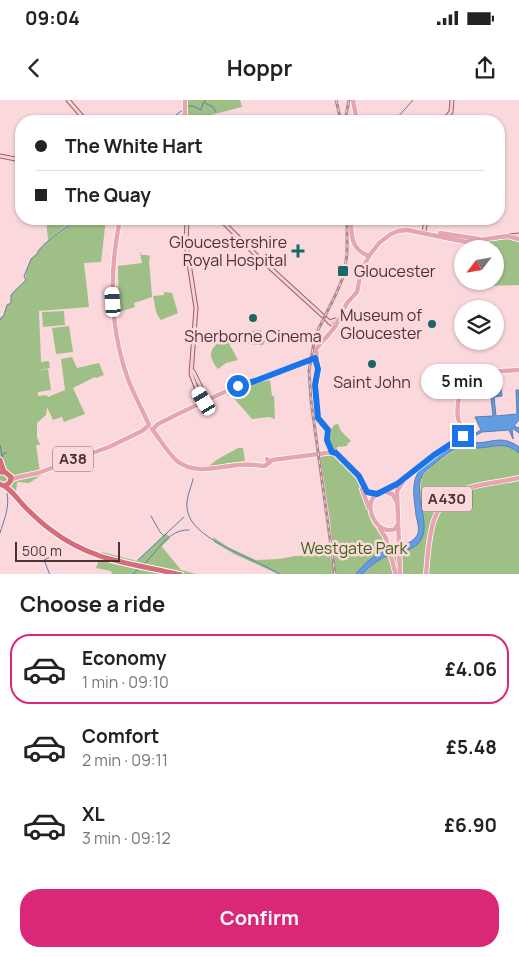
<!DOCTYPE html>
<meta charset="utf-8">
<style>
body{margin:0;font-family:Manrope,sans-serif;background:#f6f6f6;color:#222;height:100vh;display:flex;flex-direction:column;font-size:19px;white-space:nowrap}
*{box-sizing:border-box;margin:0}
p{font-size:16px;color:#767676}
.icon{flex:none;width:28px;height:28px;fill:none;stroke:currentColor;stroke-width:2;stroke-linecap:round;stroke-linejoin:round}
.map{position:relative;height:474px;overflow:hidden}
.details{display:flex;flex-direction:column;background:#fff;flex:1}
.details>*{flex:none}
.banner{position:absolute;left:15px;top:15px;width:490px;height:110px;border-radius:20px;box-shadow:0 1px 4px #0004;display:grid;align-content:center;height:110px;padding:0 20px;background:#fff}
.needle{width:32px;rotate:239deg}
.tools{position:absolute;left:454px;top:140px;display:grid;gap:10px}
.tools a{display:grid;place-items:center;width:50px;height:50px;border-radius:50%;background:#fff;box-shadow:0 1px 4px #0004;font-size:25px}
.scale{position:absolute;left:15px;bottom:12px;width:105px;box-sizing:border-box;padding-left:5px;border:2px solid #503033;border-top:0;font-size:14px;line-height:18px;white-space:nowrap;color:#503033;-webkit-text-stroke:4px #fbd8db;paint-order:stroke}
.end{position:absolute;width:22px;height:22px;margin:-11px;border:6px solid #1a73e8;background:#fff;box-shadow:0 0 0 2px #fff}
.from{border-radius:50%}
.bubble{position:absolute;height:35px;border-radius:18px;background:#fff;box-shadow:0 1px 4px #0004;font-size:16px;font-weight:700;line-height:35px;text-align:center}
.car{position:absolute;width:15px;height:30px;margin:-15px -8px;border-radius:6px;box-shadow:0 0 4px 1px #0007;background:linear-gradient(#fff 24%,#345 0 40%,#fff 0 76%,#345 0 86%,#fff 0)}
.banner b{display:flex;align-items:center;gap:18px;height:48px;font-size:19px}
.banner b+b{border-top:1px solid #e0e0e0}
.banner i{width:12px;height:12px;background:#222}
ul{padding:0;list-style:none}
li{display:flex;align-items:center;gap:15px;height:70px;margin:0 10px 8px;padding:0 10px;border:2px solid transparent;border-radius:20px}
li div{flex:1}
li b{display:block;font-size:19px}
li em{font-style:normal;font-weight:700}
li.current{border-color:#db2777}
li>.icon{width:45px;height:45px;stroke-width:1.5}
h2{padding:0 20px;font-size:22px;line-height:60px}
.action{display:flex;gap:10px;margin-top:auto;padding:10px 20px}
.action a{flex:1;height:58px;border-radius:20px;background:#db2777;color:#fff;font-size:20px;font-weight:700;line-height:58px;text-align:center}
.status{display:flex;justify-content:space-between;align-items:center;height:35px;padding:0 25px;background:#fff;direction:ltr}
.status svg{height:14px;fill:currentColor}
header{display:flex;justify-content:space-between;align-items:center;height:65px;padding:0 20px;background:#fff;font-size:22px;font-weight:700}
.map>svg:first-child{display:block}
.green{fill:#9ec087}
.water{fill:#629de3;stroke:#5d7cae}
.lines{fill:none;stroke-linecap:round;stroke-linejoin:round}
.stream{stroke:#5d7cae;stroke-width:1}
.secondary-casing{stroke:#a55d65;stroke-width:5}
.primary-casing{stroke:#fff;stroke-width:6}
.highway-casing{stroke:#fff;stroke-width:7}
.secondary{stroke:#f3d3d7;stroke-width:3}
.primary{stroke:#e7a6af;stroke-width:4.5}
.highway{stroke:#d76b79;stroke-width:5}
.rail-casing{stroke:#ab8a8d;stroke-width:3}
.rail{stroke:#fbd8db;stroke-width:1;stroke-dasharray:4;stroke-linecap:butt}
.route{stroke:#1a73e8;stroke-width:6}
.poi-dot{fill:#1a6866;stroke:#fbd8db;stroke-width:2}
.labels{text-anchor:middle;stroke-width:5;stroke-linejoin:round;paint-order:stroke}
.shield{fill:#fbd8db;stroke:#836265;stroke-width:1}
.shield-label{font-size:15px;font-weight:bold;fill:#503033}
.poi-label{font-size:16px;fill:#503033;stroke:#fbd8db;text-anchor:end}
.park-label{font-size:16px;fill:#3b6512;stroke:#fbd8db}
</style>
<div class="status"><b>09:04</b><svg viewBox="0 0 49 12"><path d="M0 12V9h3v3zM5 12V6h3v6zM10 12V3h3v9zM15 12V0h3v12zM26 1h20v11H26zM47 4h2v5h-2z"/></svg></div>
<header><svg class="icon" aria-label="back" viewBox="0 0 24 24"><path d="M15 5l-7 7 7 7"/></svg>Hoppr<svg class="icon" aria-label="share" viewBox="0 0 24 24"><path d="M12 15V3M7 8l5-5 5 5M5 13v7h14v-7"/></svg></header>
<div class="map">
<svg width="519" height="475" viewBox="0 0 519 475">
<rect width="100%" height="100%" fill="#fbd8db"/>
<g class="green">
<polygon points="187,0 240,0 242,7 187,21"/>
<polygon points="46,119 74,119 48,140"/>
<path d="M77 119H106L101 162 84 163 89 207 39 211 41 262 49 261 50 268 34 271 48 269 51 290 38 292V296L47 295 48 297 65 290 61 259 72 257 77 268 99 263 104 275 96 278 95 277 73 288 85 314 64 322 62 317 53 320 47 307 46 315 37 323V337L40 345H36L40 372H46L29 383 17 382 16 393 9 392 0 385V218L4 215 7 205 11 203V195C16 189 21 185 26 180 24 171 28 167 31 159L37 154C39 145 68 126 77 119Z"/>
<polygon points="505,138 519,140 519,185 479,186 478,181 495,181 495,149 475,149 478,142"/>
<polygon points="141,152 141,155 148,155 150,157 149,160 152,197 134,203 135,207 119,212 118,166 142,163 140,153"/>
<path d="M164 192 172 193 178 213 161 220C155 215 155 204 153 196L164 195Z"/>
<polygon points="64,211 65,225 43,227 42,212"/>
<polygon points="69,226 73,252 56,254 52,228"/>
<polygon points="261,230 265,241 263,245 245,244 243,237 251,234 252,231"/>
<path d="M226 238 238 260 226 263 218 269C206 254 210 247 226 238Z"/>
<polygon points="270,280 272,296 274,296 275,319 269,317 252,319 231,295 228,296 226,293 241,287"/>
<path d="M338 324 341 331 351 341 348 343 347 346 337 347V353C329 344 326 335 334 325Z"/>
<path d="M464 345C485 352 500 337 519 353V474L363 475 376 462 388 455 413 448 422 439 424 430 420 393 422 377 433 365 457 348Z"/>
<polygon points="238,348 243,348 245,361 209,366 218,359"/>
<polygon points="320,355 329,355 334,357 358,381 372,423 384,438 388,452 359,474 278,474 234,454 214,442 213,437 228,447 256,460 279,459 295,456 330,455 331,462 334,462 330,420"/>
<polygon points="166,433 170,438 162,446 163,448 181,470 196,474 112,474 111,471 96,468 102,452 137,461"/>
</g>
<path class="water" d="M501 288 502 296 494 297 496 316 517 314 516 290H519V320L514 326 519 328V333L512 328 513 339 509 330 482 332 467 340C485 349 498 331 519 347V353C503 340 494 348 476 348 471 348 466 345 461 346 453 348 426 369 422 376 413 394 431 424 421 440 414 452 398 451 387 456 377 460 370 467 363 474L355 475C363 465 374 455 385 450 395 445 408 447 416 437 421 431 417 421 416 415 415 404 412 391 415 380 419 360 465 340 481 330L475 317 493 316 491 297 472 298 473 291Z"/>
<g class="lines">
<g class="stream">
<polyline points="205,3 213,7 216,12"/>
<polyline points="188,6 193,6 201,10 203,3 206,0"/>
<polyline points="396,19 413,0"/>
<polyline points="173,21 177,14 183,10"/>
<path d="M0 220 4 215 7 205 11 203V195C16 189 21 185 26 180L24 176C27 169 29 165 31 159L37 154C39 145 68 126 77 119"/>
<polyline points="0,345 3,361"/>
<polyline points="2,355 3,361"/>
<polyline points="3,355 4,353 6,353"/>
<path d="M193 379C191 389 184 401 188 413 195 441 259 460 281 475"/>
<polyline points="151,416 160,432 164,436"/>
<path d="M0 433C4 420 10 407 7 393"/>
<polyline points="138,460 184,417"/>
<path d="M143 465C157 453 167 429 189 430"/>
<polyline points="50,475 44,460 58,453"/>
<polyline points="132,475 138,469"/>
</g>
<g class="secondary-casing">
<g id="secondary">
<polyline points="68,0 86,21"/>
<polyline points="186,20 187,21"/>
<polyline points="443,21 451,12 452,0"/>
<polyline points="0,56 21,60"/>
<polyline points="187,119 186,144 196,208 191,274 196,287 204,301"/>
<polyline points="220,119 255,154 335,227"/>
<polyline points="424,133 426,119"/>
<polyline points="509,136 519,135"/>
<polyline points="329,222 336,220"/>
<polyline points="193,271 207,300"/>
</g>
</g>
<g class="primary-casing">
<g id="primary">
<polyline points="353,0 357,21"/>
<polyline points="179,21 185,14 185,0"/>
<path d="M120 119C109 173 109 226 128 279 134 295 142 309 149 325"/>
<path d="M351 119C351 135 351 150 369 156"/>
<polyline points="440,133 479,139"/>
<polyline points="154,328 158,324 178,314 237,286 255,281 315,258"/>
<path d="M152 329C160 339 167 352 177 361 195 375 217 367 238 365 247 364 257 365 265 366L269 363 267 359"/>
<polyline points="332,352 327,340 328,331 318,318 315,292 318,271 316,249 335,227 347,203 357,192 361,171 369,156 379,143 391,134 398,131 407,130 466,142 507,136 519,139"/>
<polyline points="269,363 272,360 334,352 357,375 366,391 370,394 377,394"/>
<polyline points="11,380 15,378 38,373 109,347 142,331 148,326"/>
<polyline points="362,389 369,408"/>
<path d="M383 392 397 384 443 349 463 336C465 329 459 325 458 318 456 306 461 279 471 273L519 270"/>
<polyline points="386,392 392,394 397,402"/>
<path d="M376 395C362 406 377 436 395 429L398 424"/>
<polyline points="380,429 386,438 396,475"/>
<polyline points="400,475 397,391 403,382"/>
<path d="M426 475C429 443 428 400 465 389 483 383 501 382 519 378"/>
</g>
</g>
<g class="highway-casing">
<g id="highway">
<polyline points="0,360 4,372"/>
<polyline points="0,372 5,372 11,377 10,382 5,386"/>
<path d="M0 384C11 388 17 399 25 407 33 415 41 423 51 430 93 462 132 463 181 475"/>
</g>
</g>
<use href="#secondary" class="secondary"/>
<use href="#primary" class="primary"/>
<use href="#highway" class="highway"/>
<g class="rail-casing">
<g id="rail">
<polyline points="336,0 341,21"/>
<polyline points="345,21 349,0"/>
<polyline points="335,475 311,301 309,271 315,236 336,194 344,175 347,154 347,119"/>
</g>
</g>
<use href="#rail" class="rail"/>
</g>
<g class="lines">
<polyline class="route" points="238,286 255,281 315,258 318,269 315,285 318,318 328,330 327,340 332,352 336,353 359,376 367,392 377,394 397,384 434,355 463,336"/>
</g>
<g class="poi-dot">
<path d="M295.5 143.5h5v5h5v5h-5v5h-5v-5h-5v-5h5z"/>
<rect x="337" y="165" width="12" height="12" rx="2.5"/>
<circle cx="253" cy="218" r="5"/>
<circle cx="432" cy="224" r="5"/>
<circle cx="372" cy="264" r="5"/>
</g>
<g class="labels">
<g class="shield">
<rect x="53" y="346.5" width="40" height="25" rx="4"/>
<rect x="422" y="386.5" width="50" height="25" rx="4"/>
</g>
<g class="shield-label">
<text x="73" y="364">A38</text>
<text x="447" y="404">A430</text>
</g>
<g class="poi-label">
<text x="287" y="148">Gloucestershire<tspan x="287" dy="18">Royal Hospital</tspan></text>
<text x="354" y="177" text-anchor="start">Gloucester</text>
<text x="422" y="221">Museum of<tspan x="422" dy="18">Gloucester</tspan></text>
<text x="253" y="242" text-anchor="middle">Sherborne Cinema</text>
<text x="372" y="288" text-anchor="middle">Saint John</text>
</g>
<g class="park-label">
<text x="354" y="454">Westgate Park</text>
</g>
</g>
</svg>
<div class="tools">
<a><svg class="needle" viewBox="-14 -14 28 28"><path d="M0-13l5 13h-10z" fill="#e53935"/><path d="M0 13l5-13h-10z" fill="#767676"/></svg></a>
<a><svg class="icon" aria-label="layers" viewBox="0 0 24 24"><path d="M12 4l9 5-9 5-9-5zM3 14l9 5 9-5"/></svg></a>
</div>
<div class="scale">500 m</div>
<i class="end from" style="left:238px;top:286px"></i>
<i class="end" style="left:463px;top:336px"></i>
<div class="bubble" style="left:421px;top:264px;width:82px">5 min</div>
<i class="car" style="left:113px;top:202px;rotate:356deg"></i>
<i class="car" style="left:204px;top:301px;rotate:329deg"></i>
<div class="banner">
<b><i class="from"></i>The White Hart</b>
<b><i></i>The Quay</b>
</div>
</div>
<section class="details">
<h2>Choose a ride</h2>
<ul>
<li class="current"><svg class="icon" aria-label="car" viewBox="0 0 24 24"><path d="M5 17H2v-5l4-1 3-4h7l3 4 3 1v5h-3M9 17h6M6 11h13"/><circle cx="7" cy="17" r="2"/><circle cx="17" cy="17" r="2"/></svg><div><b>Economy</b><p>1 min · 09:10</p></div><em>£4.06</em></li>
<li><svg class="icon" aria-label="car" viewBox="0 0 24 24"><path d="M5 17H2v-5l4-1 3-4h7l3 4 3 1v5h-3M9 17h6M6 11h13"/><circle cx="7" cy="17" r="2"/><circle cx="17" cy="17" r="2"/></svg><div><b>Comfort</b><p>2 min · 09:11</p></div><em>£5.48</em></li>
<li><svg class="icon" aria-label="car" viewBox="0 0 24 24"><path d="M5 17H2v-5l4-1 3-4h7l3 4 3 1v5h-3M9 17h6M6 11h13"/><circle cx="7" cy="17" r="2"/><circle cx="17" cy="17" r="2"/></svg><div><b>XL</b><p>3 min · 09:12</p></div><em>£6.90</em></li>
</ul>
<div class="action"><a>Confirm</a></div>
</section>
